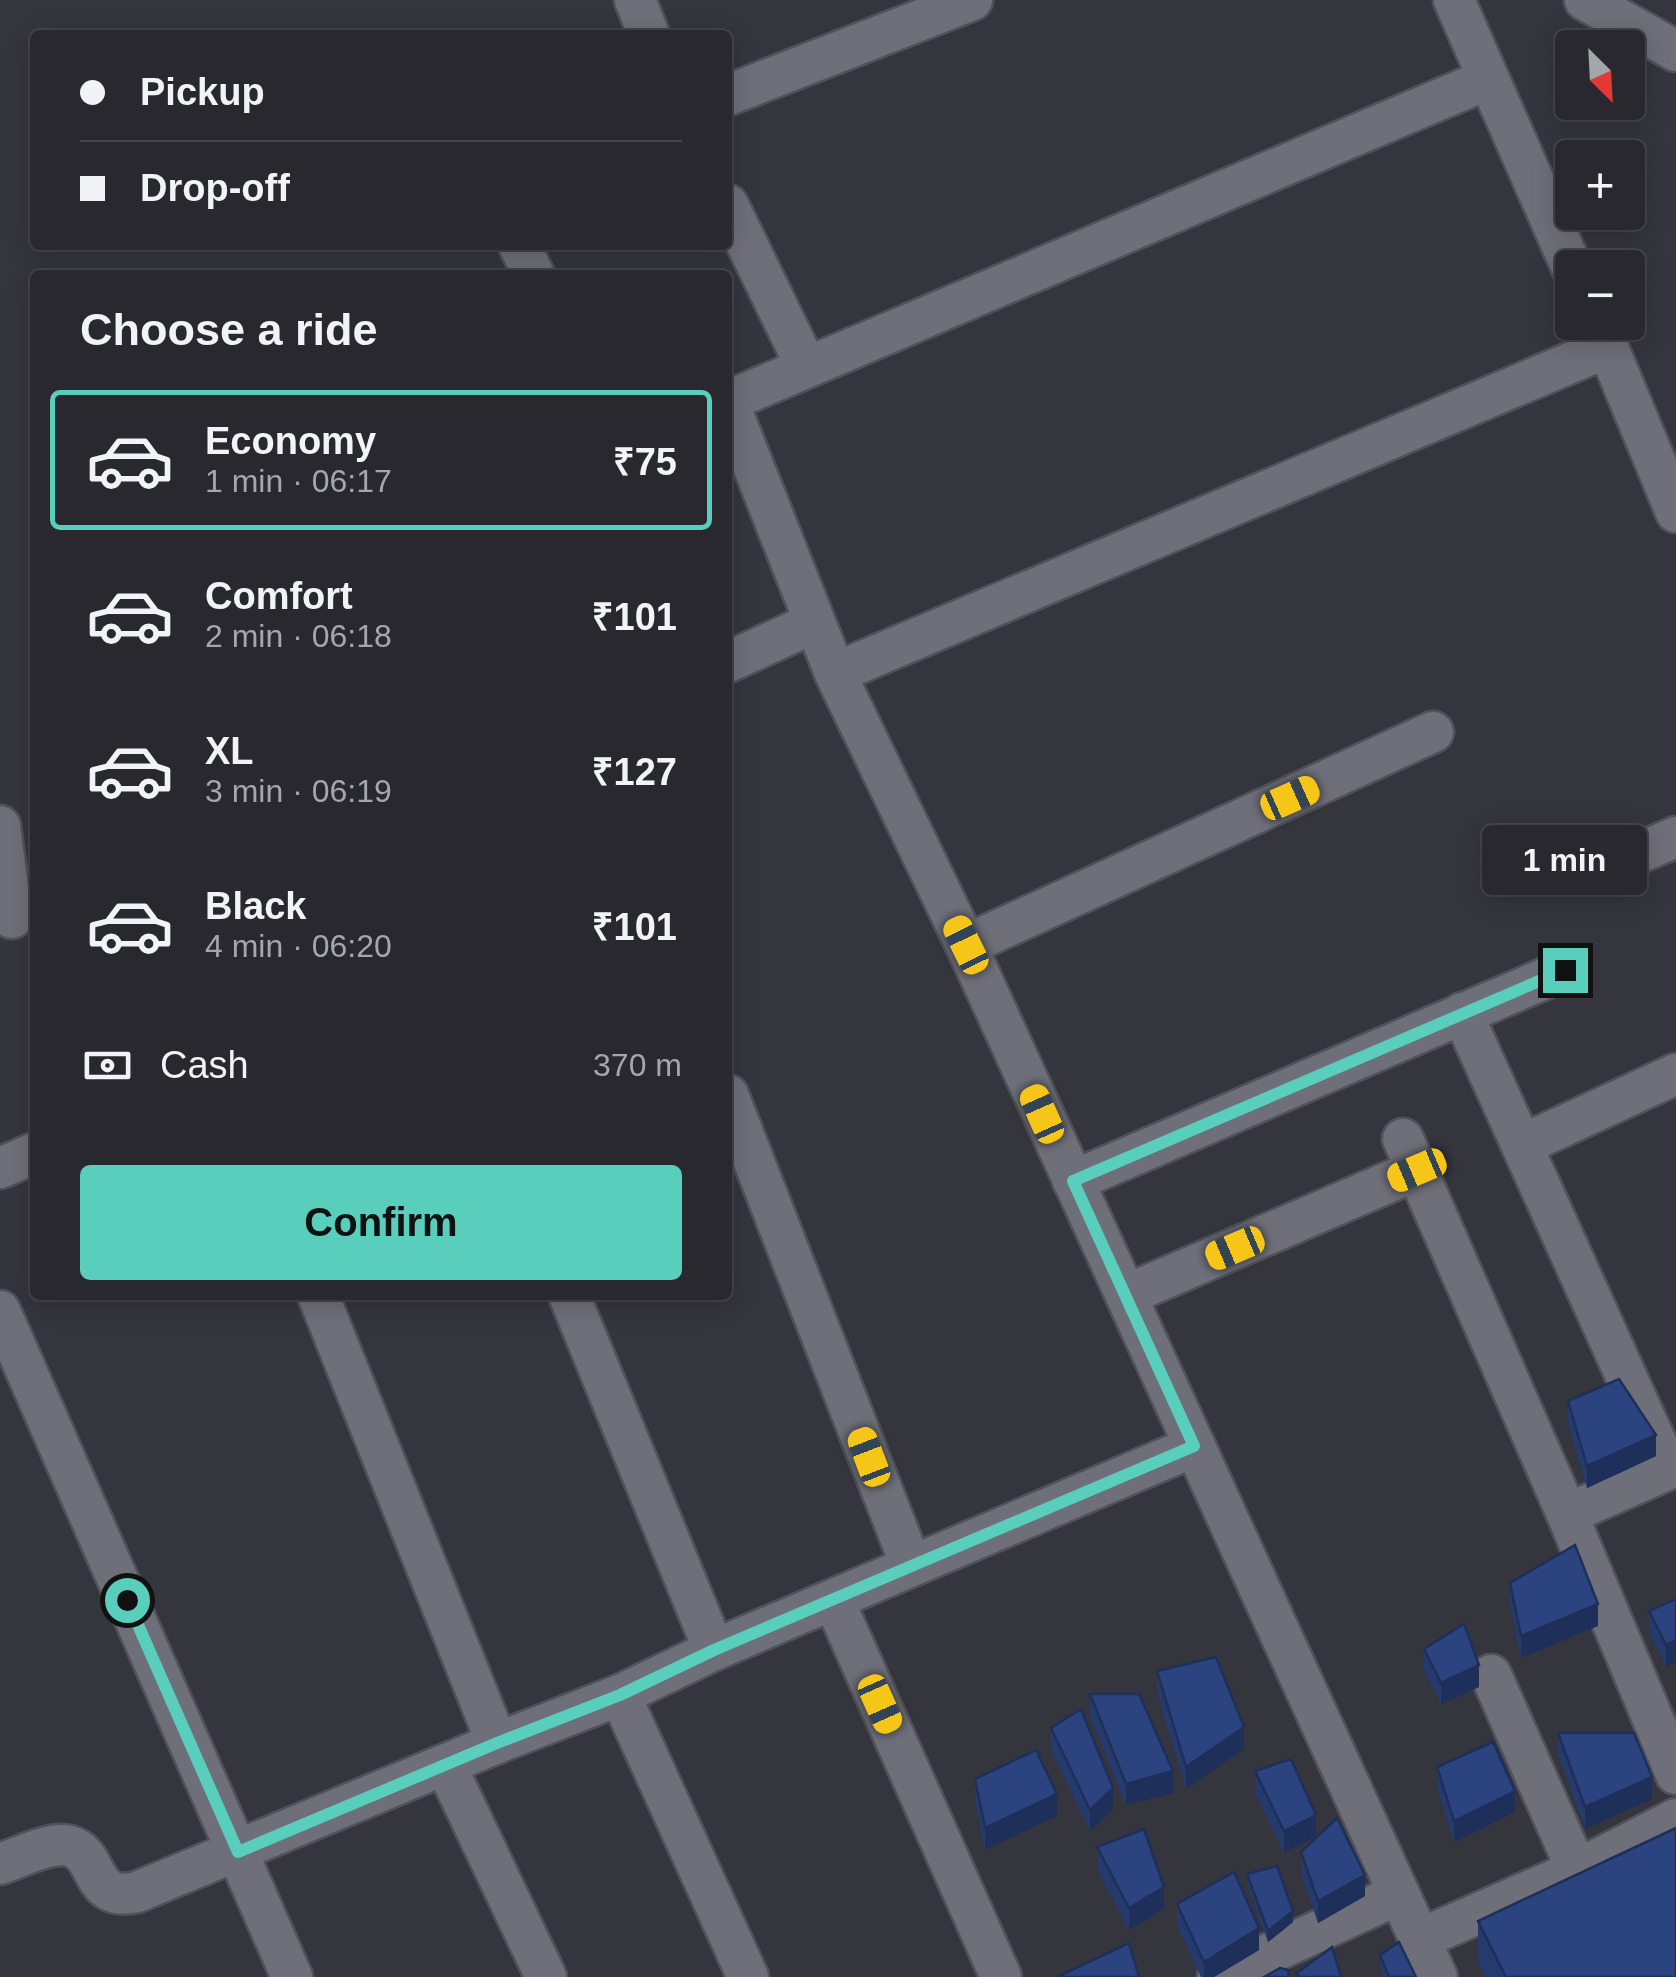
<!DOCTYPE html>
<meta charset="utf-8">
<style>
body{margin:0;font-family:Arial,sans-serif;background:#34343a;color:#f1f3f6;height:100vh;display:flex;flex-direction:column;font-size:38px;white-space:nowrap}
*{box-sizing:border-box;margin:0}
p{font-size:32px;color:#a5a6aa}
.icon{flex:none;width:55px;height:55px;fill:none;stroke:currentColor;stroke-width:2;stroke-linecap:round;stroke-linejoin:round}
.map{position:relative;flex:1;overflow:hidden}
.drawer{position:absolute;left:30px;top:270px;width:702px;height:1030px;display:flex;flex-direction:column;background:#28282e;border-radius:10px;box-shadow:0 5px 25px #0003,0 0 0 2px #44444a}
.drawer>*{flex:none}
.banner{position:absolute;left:30px;top:30px;width:702px;height:220px;border-radius:10px;box-shadow:0 5px 25px #0003,0 0 0 2px #44444a;display:grid;align-content:center;height:220px;padding:0 50px;background:#28282e}
.needle{width:65px;rotate:156deg}
.controls{position:absolute;left:1555px;top:30px;display:grid;gap:20px}
.controls a{display:grid;place-items:center;width:90px;height:90px;border-radius:10px;background:#28282e;box-shadow:0 5px 25px #0003,0 0 0 2px #44444a;font-size:50px}
.end{position:absolute;width:45px;height:45px;margin:-22px;border:12px solid #5acebd;background:#111;box-shadow:0 0 0 5px #111}
.from{border-radius:50%}
.bubble{position:absolute;height:70px;border-radius:10px;background:#28282e;box-shadow:0 5px 25px #0003,0 0 0 2px #44444a;font-size:32px;font-weight:600;line-height:70px;text-align:center}
.car{position:absolute;width:30px;height:60px;margin:-30px -15px;border-radius:12px;box-shadow:0 0 8px 2px #0007;background:linear-gradient(#f5c518 24%,#345 0 40%,#f5c518 0 76%,#345 0 86%,#f5c518 0)}
.banner b{display:flex;align-items:center;gap:35px;height:95px;font-size:38px}
.banner b+b{border-top:2px solid #44444a}
.banner i{width:25px;height:25px;background:#f1f3f6}
ul{padding:0;list-style:none}
li{display:flex;align-items:center;gap:30px;height:140px;margin:0 20px 15px;padding:0 30px;border:5px solid transparent;border-radius:10px}
li div{flex:1}
li b{display:block;font-size:38px}
li em{font-style:normal;font-weight:600}
li.active{border-color:#5acebd}
li>.icon{width:90px;height:90px;stroke-width:1.5}
h2{padding:0 50px;font-size:45px;line-height:120px}
.pay{display:flex;align-items:center;gap:25px;height:110px;padding:0 50px;font-size:38px}
.pay p{margin-inline-start:auto}
.button{display:flex;gap:20px;margin-top:auto;padding:20px 50px}
.button a{flex:1;height:115px;border-radius:10px;background:#5acebd;color:#111;font-size:40px;font-weight:600;line-height:115px;text-align:center}
.map>svg:first-child{display:block}
.lines{fill:none;stroke-linecap:round;stroke-linejoin:round}
.minor-casing{stroke:#515159;stroke-width:45}
.minor{stroke:#6f6f7a;stroke-width:40}
.wall{fill:#253a6d}
.shaded-wall{fill:#1e2f59}
.building{fill:#2b437f;stroke:#1e2f59;stroke-width:2.5}
.route{stroke:#5acebd;stroke-width:12}
</style>
<div class="map">
<svg width="1676" height="1977" viewBox="0 0 1676 1977">
<rect width="100%" height="100%" fill="#35353e"/>
<g class="lines">
<g class="minor-casing">
<g id="minor">
<polyline points="635,0 649,35"/>
<polyline points="1454,0 1572,268"/>
<polyline points="1585,0 1676,51"/>
<polyline points="728,95 972,0"/>
<polyline points="728,205 806,366"/>
<polyline points="519,245 534,275"/>
<polyline points="1599,326 1676,512"/>
<polyline points="728,401 1488,79"/>
<polyline points="728,402 835,673 966,945 1437,1977"/>
<polyline points="728,662 813,623"/>
<polyline points="835,673 1608,347"/>
<polyline points="0,826 12,918"/>
<polyline points="1611,865 1676,837"/>
<polyline points="966,945 1433,732"/>
<polyline points="1462,1013 1668,1469"/>
<polyline points="728,1095 911,1565"/>
<polyline points="1403,1139 1567,1514 1676,1774"/>
<polyline points="1522,1145 1676,1074"/>
<polyline points="0,1168 35,1153"/>
<polyline points="1073,1181 1565,970"/>
<polyline points="569,1295 714,1650"/>
<polyline points="1126,1295 1417,1170"/>
<polyline points="0,1311 292,1977"/>
<polyline points="1567,1514 1676,1466"/>
<polyline points="834,1601 1001,1977"/>
<polyline points="1491,1675 1577,1870"/>
<polyline points="620,1695 748,1977"/>
<polyline points="497,1743 620,1695 714,1650 1195,1446"/>
<polyline points="446,1766 546,1977"/>
<path d="M0 1864C19 1858 50 1841 70 1846 101 1855 88 1903 137 1892L497 1743 318 1295"/>
<polyline points="1420,1939 1577,1870 1676,1819"/>
<polyline points="1218,1977 1399,1894"/>
</g>
</g>
<use href="#minor" class="minor"/>
</g>
<g class="wall">
<polygon points="1568,1401 1656,1456 1587,1488 1568,1423"/>
<polygon points="1510,1583 1598,1626 1521,1658 1510,1605"/>
<polygon points="1676,1599 1666,1667 1649,1632 1649,1611"/>
<polygon points="1424,1649 1479,1687 1441,1704 1424,1671"/>
<polygon points="1157,1671 1244,1749 1186,1789 1157,1693"/>
<polygon points="1090,1694 1173,1793 1126,1805 1090,1716"/>
<polygon points="1051,1728 1113,1810 1090,1831 1051,1750"/>
<polygon points="1558,1733 1652,1799 1585,1829 1558,1754"/>
<polygon points="1437,1767 1515,1812 1454,1842 1437,1788"/>
<polygon points="1255,1771 1316,1837 1284,1853 1255,1793"/>
<polygon points="975,1779 1057,1816 985,1850 975,1801"/>
<polygon points="1097,1847 1164,1909 1129,1930 1097,1869"/>
<polygon points="1301,1852 1365,1896 1318,1923 1301,1874"/>
<polygon points="1247,1874 1293,1922 1268,1942 1247,1885"/>
<polygon points="1177,1904 1259,1950 1214,1977 1201,1977 1177,1926"/>
<polygon points="1478,1921 1676,1977 1485,1977 1478,1962"/>
<polygon points="1380,1955 1416,1977 1384,1977 1380,1966"/>
</g>
<g class="shaded-wall">
<polygon points="1656,1435 1656,1456 1587,1488 1587,1466"/>
<polygon points="1598,1604 1598,1626 1521,1658 1521,1636"/>
<polygon points="1676,1640 1676,1662 1666,1667 1666,1645"/>
<polygon points="1479,1665 1479,1687 1441,1704 1441,1683"/>
<polygon points="1244,1727 1244,1749 1186,1789 1186,1767"/>
<polygon points="1173,1771 1173,1793 1126,1805 1126,1784"/>
<polygon points="1652,1777 1652,1799 1585,1829 1585,1807"/>
<polygon points="1113,1788 1113,1810 1090,1831 1090,1810"/>
<polygon points="1515,1791 1515,1812 1454,1842 1454,1821"/>
<polygon points="1057,1794 1057,1816 985,1850 985,1828"/>
<polygon points="1316,1815 1316,1837 1284,1853 1284,1831"/>
<polygon points="1365,1875 1365,1896 1318,1923 1318,1901"/>
<polygon points="1164,1887 1164,1909 1129,1930 1129,1908"/>
<polygon points="1293,1911 1293,1922 1268,1942 1268,1931"/>
<polygon points="1259,1928 1259,1950 1214,1977 1204,1977 1204,1962"/>
</g>
<g class="building">
<polygon points="1619,1379 1656,1435 1587,1466 1568,1401"/>
<polygon points="1575,1545 1598,1604 1521,1636 1510,1583"/>
<polygon points="1676,1599 1676,1640 1666,1645 1649,1611"/>
<polygon points="1464,1624 1479,1665 1441,1683 1424,1649"/>
<polygon points="1216,1657 1244,1727 1186,1767 1157,1671"/>
<polygon points="1090,1694 1139,1694 1173,1771 1126,1784"/>
<polygon points="1081,1709 1113,1788 1090,1810 1051,1728"/>
<polygon points="1558,1733 1634,1733 1652,1777 1585,1807"/>
<polygon points="1493,1742 1515,1791 1454,1821 1437,1767"/>
<polygon points="1036,1750 1057,1794 985,1828 975,1779"/>
<polygon points="1291,1759 1316,1815 1284,1831 1255,1771"/>
<polygon points="1337,1818 1365,1875 1318,1901 1301,1852"/>
<polygon points="1676,1828 1676,1977 1506,1977 1478,1921"/>
<polygon points="1144,1829 1164,1887 1129,1908 1097,1847"/>
<polygon points="1277,1866 1293,1911 1268,1931 1247,1874"/>
<polygon points="1234,1872 1259,1928 1204,1962 1177,1904"/>
<polygon points="1399,1942 1416,1977 1389,1977 1380,1955"/>
<polygon points="1129,1943 1139,1977 1057,1977"/>
<polygon points="1332,1947 1341,1977 1299,1977 1297,1973"/>
<polygon points="1280,1968 1288,1970 1289,1977 1264,1977"/>
</g>
<g class="lines">
<polyline class="route" points="127,1600 238,1852 497,1743 620,1695 714,1650 1194,1446 1073,1181 1565,970"/>
</g>
</svg>
<div class="controls">
<a><svg class="needle" viewBox="-14 -14 28 28"><path d="M0-13l5 13h-10z" fill="#e53935"/><path d="M0 13l5-13h-10z" fill="#a5a6aa"/></svg></a>
<a>+</a>
<a>−</a>
</div>
<i class="end from" style="left:127px;top:1600px"></i>
<i class="end" style="left:1565px;top:970px"></i>
<div class="bubble" style="left:1482px;top:825px;width:165px">1 min</div>
<i class="car" style="left:1290px;top:798px;rotate:66deg"></i>
<i class="car" style="left:966px;top:945px;rotate:334deg"></i>
<i class="car" style="left:1042px;top:1114px;rotate:336deg"></i>
<i class="car" style="left:1417px;top:1170px;rotate:247deg"></i>
<i class="car" style="left:1235px;top:1248px;rotate:247deg"></i>
<i class="car" style="left:869px;top:1457px;rotate:339deg"></i>
<i class="car" style="left:880px;top:1704px;rotate:156deg"></i>
<div class="banner">
<b><i class="from"></i>Pickup</b>
<b><i></i>Drop-off</b>
</div>
<section class="drawer">
<h2>Choose a ride</h2>
<ul>
<li class="active"><svg class="icon" aria-label="car" viewBox="0 0 24 24"><path d="M5 17H2v-5l4-1 3-4h7l3 4 3 1v5h-3M9 17h6M6 11h13"/><circle cx="7" cy="17" r="2"/><circle cx="17" cy="17" r="2"/></svg><div><b>Economy</b><p>1 min · 06:17</p></div><em>₹75</em></li>
<li><svg class="icon" aria-label="car" viewBox="0 0 24 24"><path d="M5 17H2v-5l4-1 3-4h7l3 4 3 1v5h-3M9 17h6M6 11h13"/><circle cx="7" cy="17" r="2"/><circle cx="17" cy="17" r="2"/></svg><div><b>Comfort</b><p>2 min · 06:18</p></div><em>₹101</em></li>
<li><svg class="icon" aria-label="car" viewBox="0 0 24 24"><path d="M5 17H2v-5l4-1 3-4h7l3 4 3 1v5h-3M9 17h6M6 11h13"/><circle cx="7" cy="17" r="2"/><circle cx="17" cy="17" r="2"/></svg><div><b>XL</b><p>3 min · 06:19</p></div><em>₹127</em></li>
<li><svg class="icon" aria-label="car" viewBox="0 0 24 24"><path d="M5 17H2v-5l4-1 3-4h7l3 4 3 1v5h-3M9 17h6M6 11h13"/><circle cx="7" cy="17" r="2"/><circle cx="17" cy="17" r="2"/></svg><div><b>Black</b><p>4 min · 06:20</p></div><em>₹101</em></li>
</ul>
<div class="pay"><svg class="icon" aria-label="cash" viewBox="0 0 24 24"><path d="M3 7h18v10H3z"/><circle cx="12" cy="12" r="2"/></svg>Cash<p>370 m</p></div>
<div class="button"><a>Confirm</a></div>
</section>
</div>
